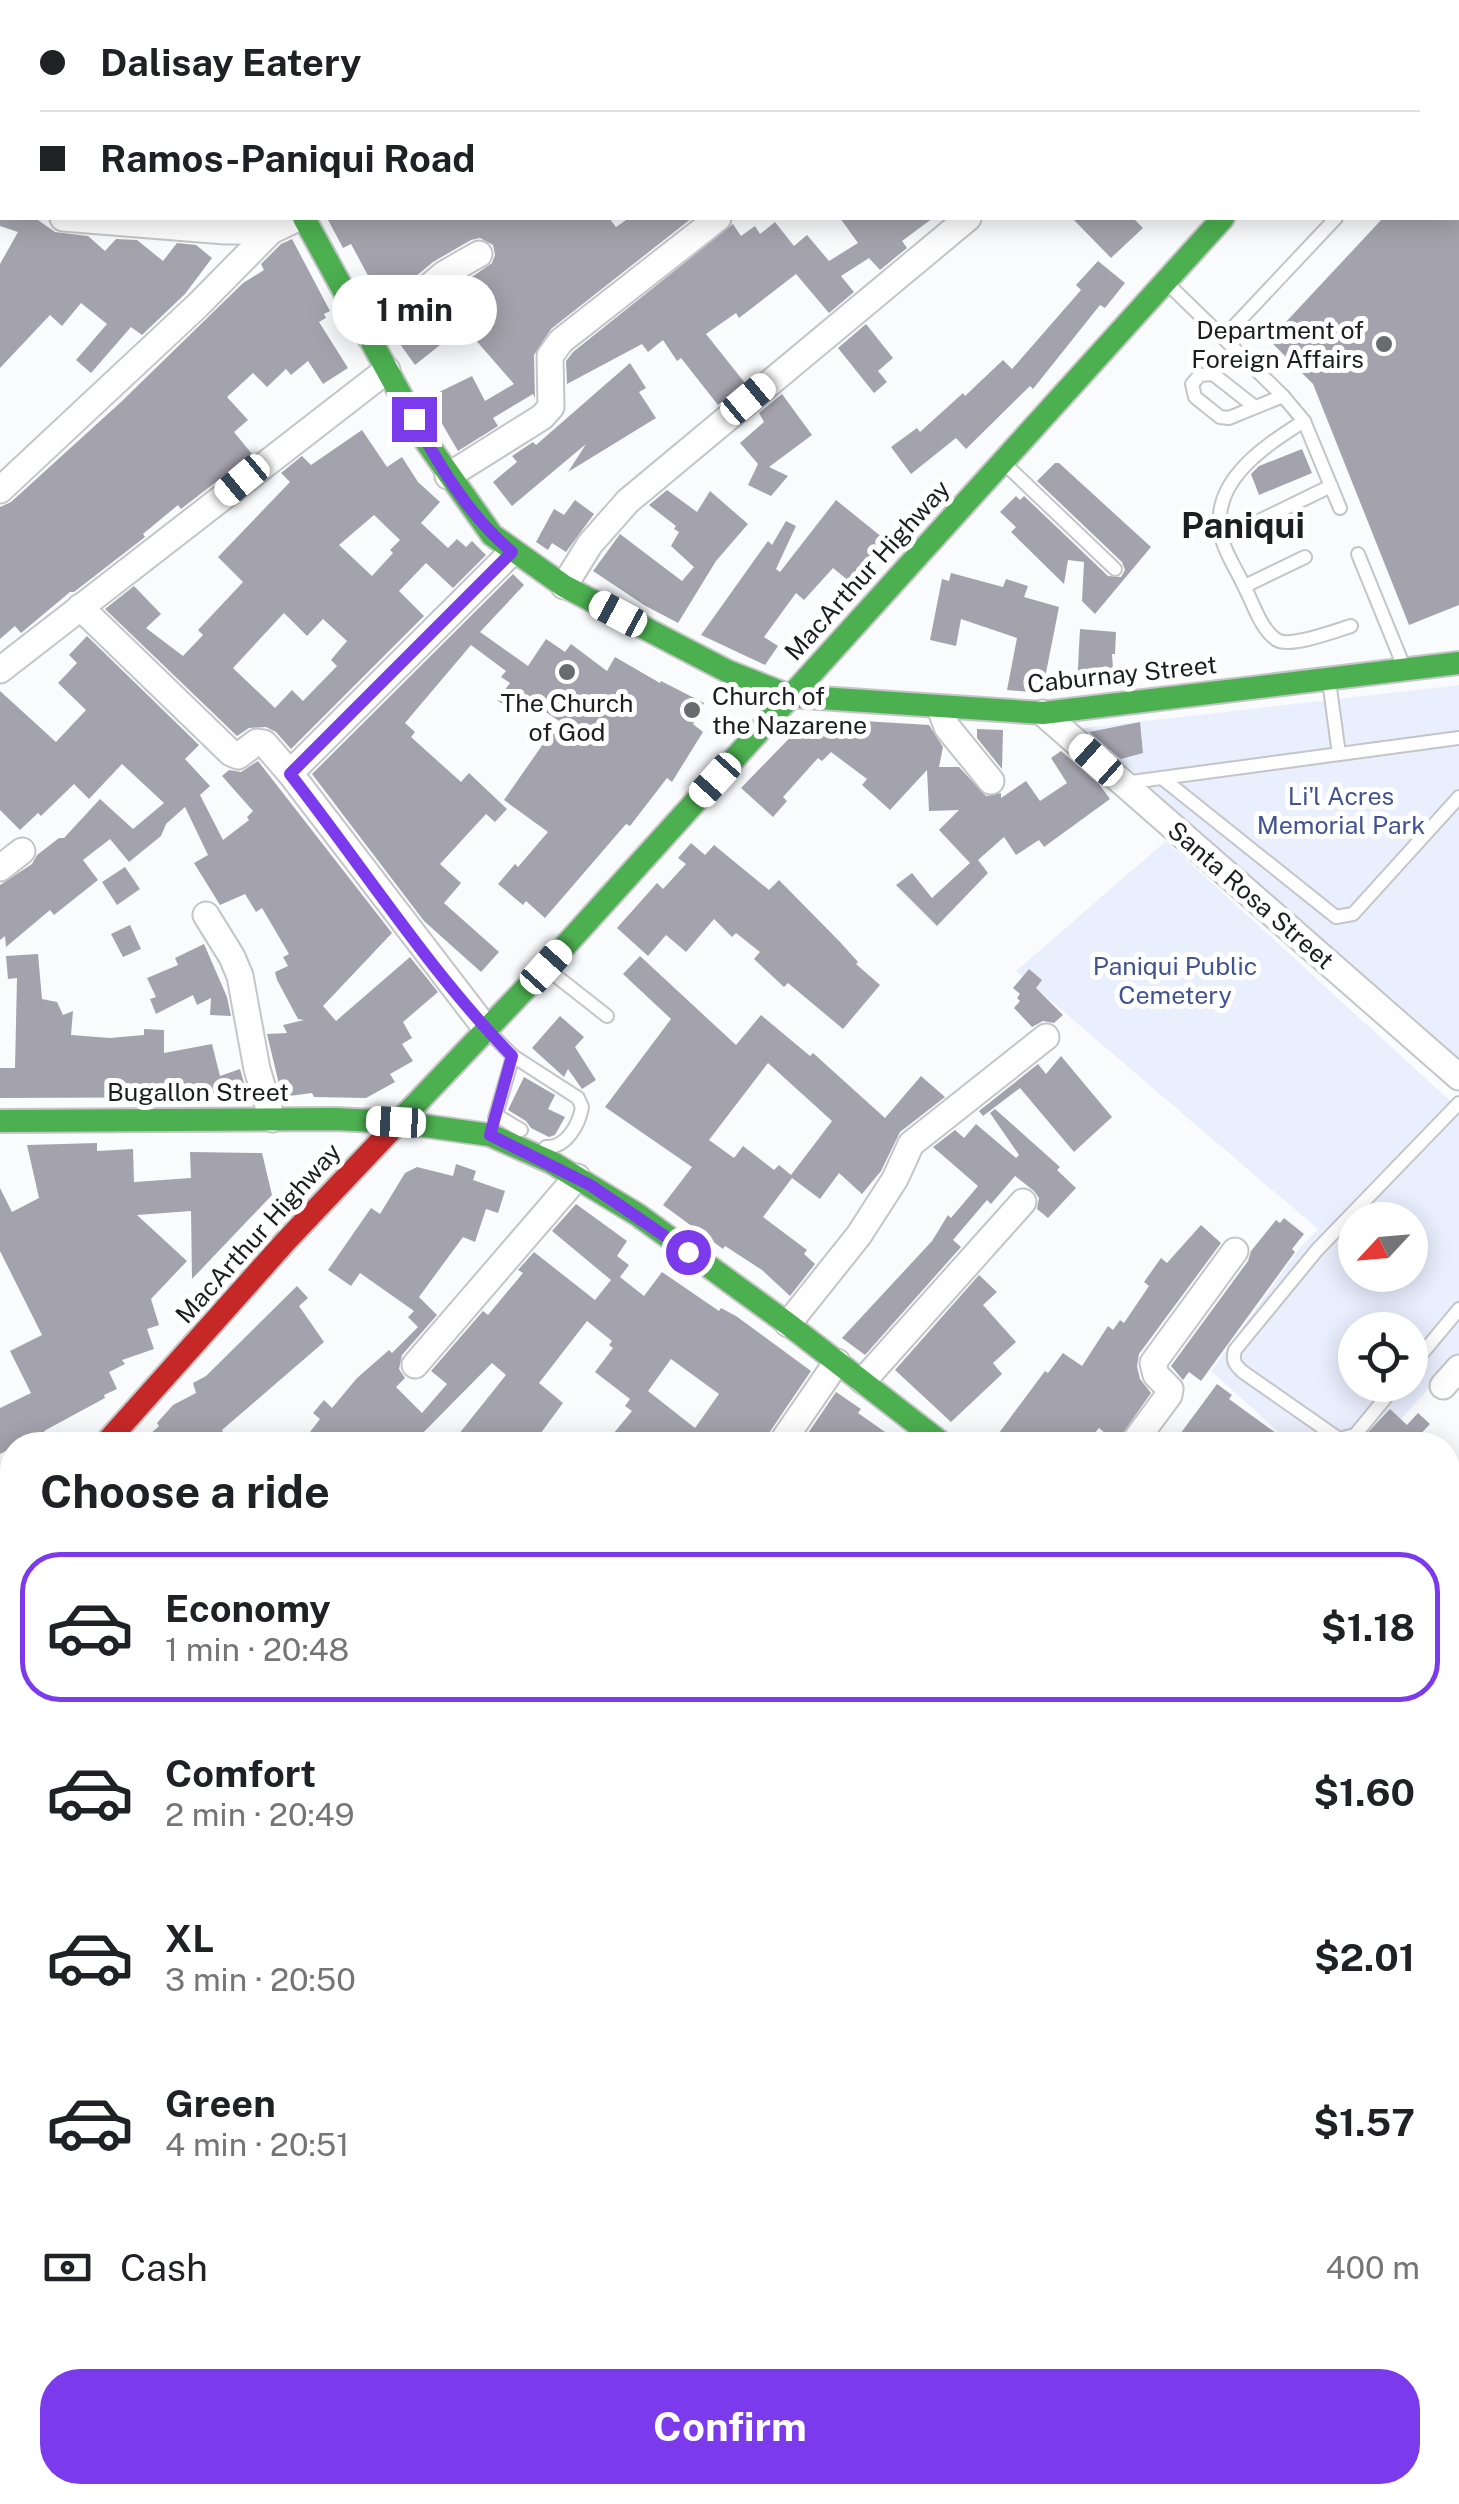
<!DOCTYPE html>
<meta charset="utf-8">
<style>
body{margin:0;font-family:"Public Sans",sans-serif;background:#f2f2f2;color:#202124;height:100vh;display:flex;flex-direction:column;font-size:38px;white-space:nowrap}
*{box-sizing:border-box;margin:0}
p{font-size:32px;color:#757577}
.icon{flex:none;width:55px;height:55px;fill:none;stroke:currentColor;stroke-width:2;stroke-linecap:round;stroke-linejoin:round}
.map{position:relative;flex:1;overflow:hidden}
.panel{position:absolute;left:0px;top:1432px;width:1460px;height:1072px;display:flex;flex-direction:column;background:#fff;border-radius:40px 40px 0 0;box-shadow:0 5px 25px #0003}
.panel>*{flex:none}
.banner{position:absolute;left:0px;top:0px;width:1460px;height:220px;box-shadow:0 5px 25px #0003;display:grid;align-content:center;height:220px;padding:0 40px;background:#fff}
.needle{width:65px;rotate:244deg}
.buttons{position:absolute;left:1338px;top:1202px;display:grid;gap:20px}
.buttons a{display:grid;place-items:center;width:90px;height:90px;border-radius:50%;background:#fff;box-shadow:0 5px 25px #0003;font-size:50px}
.end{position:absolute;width:45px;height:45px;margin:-22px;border:12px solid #7c3aed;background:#fff;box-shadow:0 0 0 5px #fff}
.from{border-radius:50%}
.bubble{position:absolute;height:70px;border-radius:35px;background:#fff;box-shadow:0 5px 25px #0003;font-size:32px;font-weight:700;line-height:70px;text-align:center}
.car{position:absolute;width:30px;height:60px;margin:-30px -15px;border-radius:12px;box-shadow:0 0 8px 2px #0007;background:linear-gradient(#fff 24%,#345 0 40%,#fff 0 76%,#345 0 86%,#fff 0)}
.banner b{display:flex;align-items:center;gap:35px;height:95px;font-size:38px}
.banner b+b{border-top:2px solid #e0e0e0}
.banner i{width:25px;height:25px;background:#202124}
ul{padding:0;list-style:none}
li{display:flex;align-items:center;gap:30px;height:150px;margin:0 20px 15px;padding:0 20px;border:5px solid transparent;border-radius:40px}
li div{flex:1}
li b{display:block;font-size:38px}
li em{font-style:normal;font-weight:700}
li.selected{border-color:#7c3aed}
li>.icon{width:90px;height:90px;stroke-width:1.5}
h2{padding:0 40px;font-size:45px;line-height:120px}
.pay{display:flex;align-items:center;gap:25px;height:110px;padding:0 40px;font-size:38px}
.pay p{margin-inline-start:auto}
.action{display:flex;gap:20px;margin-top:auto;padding:20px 40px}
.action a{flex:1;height:115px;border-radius:40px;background:#7c3aed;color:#fff;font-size:40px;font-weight:700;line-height:115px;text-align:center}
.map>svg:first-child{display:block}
.green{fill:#eaeffe;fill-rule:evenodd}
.building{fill:#a4a3ad;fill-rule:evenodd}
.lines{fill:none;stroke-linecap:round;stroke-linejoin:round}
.lane-casing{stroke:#c4c5c7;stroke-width:16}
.street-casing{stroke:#c4c5c7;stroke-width:29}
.fast-casing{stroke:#c4c5c7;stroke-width:26}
.slow-casing{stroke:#c4c5c7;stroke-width:26}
.jam-casing{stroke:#c4c5c7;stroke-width:26}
.lane{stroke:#fefeff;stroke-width:12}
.street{stroke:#fefeff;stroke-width:25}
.fast{stroke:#4caf50;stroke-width:22}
.slow{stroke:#ffc107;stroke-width:22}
.jam{stroke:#c62828;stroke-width:22}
.route{stroke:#7c3aed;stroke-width:12}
.poi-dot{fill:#6a6b6e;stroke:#fff;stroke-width:4}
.labels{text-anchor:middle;stroke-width:10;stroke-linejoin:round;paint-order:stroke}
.poi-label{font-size:25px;fill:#1c1e21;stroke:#fff;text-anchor:end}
.street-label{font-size:25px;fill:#1c1e21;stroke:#fff}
.park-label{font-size:25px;fill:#415392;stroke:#fff}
.district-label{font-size:35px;font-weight:bold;fill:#1c1e21;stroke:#fff}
</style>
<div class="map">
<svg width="1459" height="2504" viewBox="0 0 1459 2504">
<rect width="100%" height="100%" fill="#fafbfd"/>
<g class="green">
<polygon points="1459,685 1459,1067 1076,729"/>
<path d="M1166 841 1459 1109V1353L1379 1445H1293L1211 1371 1299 1249 1318 1229 1016 971ZM1355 1220H1410V1275H1355ZM1355 1330H1410V1385H1355Z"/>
</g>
<g class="building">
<polygon points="35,218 55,232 88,236 105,251 116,239 137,240 163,261 177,243 196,245 212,258 185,294 142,335 131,327 91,373 76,360 107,324 81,303 62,326 50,315 0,368 0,264 18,232 0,226 0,219"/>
<polygon points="327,218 609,218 616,227 629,218 692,218 551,329 534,355 535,398 533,394 493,418 498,426 458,451 427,398 472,376 485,401 514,384 440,299 492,263 495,255 493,245 480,238 471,240 433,262 378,308 365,284 371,281 351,244 343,248"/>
<polygon points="840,218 933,218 902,241 907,248 880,270 869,258 841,276 854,292 829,313 796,274 739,318 736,313 706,334 745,383 718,405 681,358 677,361 663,340 648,352 642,344 567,384 566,361 573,352 733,224 741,236 755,226 760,234 775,222 794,246 807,235 829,261 858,243"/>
<polygon points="1072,218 1133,218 1143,228 1111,258"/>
<polygon points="1383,218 1459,218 1459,605 1409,625 1313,384 1269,340"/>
<polygon points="292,239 330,311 324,314 326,318 319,322 348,368 323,384 308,361 291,375 286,369 267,387 253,373 227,397 248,420 234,432 252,454 181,509 178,505 143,534 145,537 74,592 70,592 21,633 15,626 0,639 0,507 11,502 121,402 243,283 264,270 261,264 281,244"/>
<polygon points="1098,261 1125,283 1105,308 1100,305 1033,389 1030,386 966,449 956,438 911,474 891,447 917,428 920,432 963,393 965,396 1003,360 1012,369 1081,290 1076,285"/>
<polygon points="433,305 450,337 415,365 395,337"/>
<polygon points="866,324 893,358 878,371 887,382 874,393 838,348"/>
<polygon points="630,363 646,388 639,392 656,418 568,472 586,444 512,506 493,482 517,462 512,456 533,442 536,445"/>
<polygon points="782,394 812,435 769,467 788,476 771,496 748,485 758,464 740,443 764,422 759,413"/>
<path d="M362 430 387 467 402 457 418 482 440 502 421 523 448 548 457 539 466 547 472 541 486 555 453 588 426 563 399 591 424 616 291 749 276 732 266 727 249 728 237 736 105 609 134 586 161 614 146 628 183 656 203 635 198 630 243 582 218 557 290 482 281 473 302 456 311 465ZM374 515 400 540 390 550 393 553 372 576 339 545ZM284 613 307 636 323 619 347 641 331 660 337 666 303 701 292 690 275 708 233 668Z"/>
<polygon points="1302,449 1312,473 1259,495 1251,474 1259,466"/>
<polygon points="1055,463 1059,463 1151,547 1095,614 1082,601 1084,562 1068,560 1064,584 1011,532 1016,527 1000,512 1016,496 1020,500 1024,496 1108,576 1121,577 1125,570 1122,562 1037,481"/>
<polygon points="667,490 697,512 710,491 748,524 716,561 678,623 644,605 593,571 620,534 682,581 694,567 671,546 679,532 674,529 676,526 649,505"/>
<polygon points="575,500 594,514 566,552 552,543 548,550 536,542 554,509 564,515"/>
<polygon points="836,500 883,538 850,582 833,568 804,600 796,593 764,637 778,646 765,665 701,635 768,541 772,545 786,521 796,526 776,569 780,572"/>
<polygon points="951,573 1003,587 1006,579 1028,586 1024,597 1059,607 1042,693 1007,690 1017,638 961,619 956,646 930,640 942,579 949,581"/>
<polygon points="513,574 524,585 480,632 528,666 546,639 565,652 571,644 607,671 615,657 660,683 661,681 704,703 693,724 703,732 672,782 667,778 630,826 626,824 545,918 526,901 523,905 498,884 515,864 518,867 548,832 504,800 559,721 528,700 517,715 497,700 510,683 501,677 506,671 471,645 405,723 415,732 411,737 461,782 469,773 507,809 495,822 486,814 440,864 461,883 444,903 499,952 481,972 424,921 312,774"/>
<polygon points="1080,629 1116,632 1115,654 1112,654 1114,684 1079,689 1077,685"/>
<polygon points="87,636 199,745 185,759 210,786 200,795 223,840 249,820 247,817 253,811 222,776 229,770 241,772 258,761 392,933 323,1006 336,1021 410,957 438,992 403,1022 412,1038 402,1044 413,1061 390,1074 395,1082 366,1098 314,1097 312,1093 282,1097 267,1034 287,1033 283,1025 304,1020 298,1019 277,980 275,972 288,966 283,957 289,954 262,908 256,912 245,894 220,905 194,863 208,855 185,807 166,824 161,836 129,862 110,839 83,860 98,880 54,915 50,910 6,947 5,936 0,940 0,885 32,864 37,855 59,838 64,838 100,799 133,829 164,803 122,764 89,799 74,784 41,816 38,813 20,830 0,810 0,691 56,742 86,710 58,683 77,663 69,655"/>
<polygon points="810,717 830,719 846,733 847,720 929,725 943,747 939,767 959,767 986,796 1001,793 1001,798 1026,781 1040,801 1067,783 1051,758 1061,751 1099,784 1110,799 1044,847 1039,840 1016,855 1004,837 978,860 988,873 937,926 896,885 912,873 932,898 970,863 939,830 959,810 929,811 927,770 890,810 862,785 867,779 831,752 822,761 818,758 783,797 787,801 773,817 741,788"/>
<polygon points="1140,722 1143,753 1121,759 1089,732"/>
<polygon points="977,729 1003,730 1002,769 977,738"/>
<polygon points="691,843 705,855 714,845 769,890 779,880 840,942 858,962 856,964 880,985 843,1029 788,983 784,987 754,959 760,952 736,933 732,937 714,919 686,952 666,935 648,956 617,928 657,883 663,889 686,864 678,858"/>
<polygon points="125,867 140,889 117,905 102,882"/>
<polygon points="130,925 141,949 123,957 111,934"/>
<polygon points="204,944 227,997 231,1016 210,1015 211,998 197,1005 193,995 156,1014 150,999 156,997 147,978 178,965 175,958"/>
<polygon points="38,954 42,999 57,1002 63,1015 73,1011 71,1035 110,1038 144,1035 144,1029 164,1030 164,1053 212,1044 220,1076 240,1069 248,1097 0,1098 0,1068 15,1068 17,978 8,979 6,956"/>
<path d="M640 956 736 1045 761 1015 810 1056 813 1053 885 1118 921 1076 945 1097 900 1132 881 1171 862 1194 839 1173 820 1199 792 1178 763 1217 807 1250 804 1254 815 1264 790 1296 762 1270 725 1246 723 1249 663 1205 692 1167 605 1107 671 1019 623 974ZM768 1063 832 1121 791 1175 779 1165 774 1170 743 1146 734 1158 709 1140Z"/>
<polygon points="1029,969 1042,980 1036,988 1063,1015 1054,1023 1043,1021 1032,1027 1014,1008 1020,1001 1017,998 1020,994 1013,988"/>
<polygon points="560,1016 584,1037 575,1047 596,1080 582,1089 568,1069 564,1077 532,1048"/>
<polygon points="1061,1056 1112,1117 1074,1152 1020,1088 983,1116 979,1111 1038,1064 1046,1074"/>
<polygon points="524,1077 555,1095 548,1109 565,1117 555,1135 549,1137 531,1128 526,1121 508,1110"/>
<polygon points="995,1109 1060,1167 1057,1170 1076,1188 1048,1218 1037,1209 1039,1198 1034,1191 1015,1176 991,1204 987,1200 953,1240 961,1247 865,1355 842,1338 932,1241 948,1215 951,1218 978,1186 933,1147 955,1130 964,1138 976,1124 1016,1158 1019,1155 990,1113"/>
<polygon points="97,1143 97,1151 133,1149 134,1182 191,1178 190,1152 262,1153 272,1195 192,1279 191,1211 137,1215 187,1261 151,1299 159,1325 147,1329 154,1349 122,1360 125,1364 109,1372 117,1389 104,1395 105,1398 44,1431 52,1445 32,1445 29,1439 0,1454 0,1408 31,1393 10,1351 42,1335 0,1251 0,1188 12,1212 39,1198 27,1145"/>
<path d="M456 1164 476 1171 473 1180 505 1191 498 1213 486 1209 475 1242 463 1237 419 1297 437 1315 402 1355 399 1369 405 1378 396 1387 422 1413 447 1384 431 1371 483 1311 488 1315 523 1273 518 1270 534 1252 595 1300 611 1280 552 1231 576 1204 627 1241 617 1256 629 1265 620 1277 644 1296 662 1272 719 1311 721 1308 736 1316 811 1371 767 1436 764 1445H604L632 1411 625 1406 630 1399 595 1372 613 1348 609 1345 612 1341 587 1321 539 1383 563 1403 532 1445H450L506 1375 492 1363 411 1445H300L320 1419 313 1413 324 1400 332 1408 357 1378 389 1350 392 1353 418 1327 408 1317 414 1311 360 1273 351 1286 328 1270 371 1208 380 1214 405 1173 417 1167 453 1176ZM671 1359 719 1394 695 1428 648 1391Z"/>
<polygon points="1284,1218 1304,1234 1292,1249 1295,1252 1201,1381 1189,1372 1183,1380 1171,1366 1248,1261 1251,1251 1276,1220 1280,1223"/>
<polygon points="1201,1225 1221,1243 1139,1354 1137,1366 1140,1379 1151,1393 1116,1443 1099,1428 1085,1445 990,1445 1045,1371 1048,1373 1063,1353 1082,1366 1108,1326 1113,1330 1120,1320 1124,1323 1149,1286 1144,1282 1161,1258 1167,1263"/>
<polygon points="979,1275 997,1292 983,1305 1016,1342 993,1363 1002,1374 951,1422 895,1370"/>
<polygon points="297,1286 308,1298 299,1306 324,1342 222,1430 230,1445 138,1445 159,1426 157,1423 173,1405 196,1393 193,1383 206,1376"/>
<polygon points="1217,1384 1232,1395 1229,1399 1280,1436 1273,1445 1223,1445 1216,1439 1211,1445 1172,1445"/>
<polygon points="836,1392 861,1409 858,1413 885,1432 876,1445 800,1445"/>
<polygon points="1390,1409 1407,1425 1418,1413 1430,1424 1410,1445 1356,1445"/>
</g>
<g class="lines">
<g class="lane-casing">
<g id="lane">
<polyline points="1458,23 1459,24"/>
<polyline points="1458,85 1459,83"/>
<polyline points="1171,287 1283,396 1304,421 1340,508"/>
<polyline points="1224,337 1336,218"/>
<polyline points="1255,407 1213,374 1200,375 1192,384 1195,397 1220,417 1229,418 1283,396"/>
<path d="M1304 421C1265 446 1207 482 1222 539 1226 555 1238 572 1245 588 1253 603 1261 630 1277 640 1290 648 1335 631 1351 626"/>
<polyline points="1008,467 1115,569"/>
<polyline points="1222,539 1331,486"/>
<polyline points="1358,554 1404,667"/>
<polyline points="1245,586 1305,557"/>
<polyline points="1329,681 1339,754"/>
<polyline points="1162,778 1336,917 1353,914 1459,797"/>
<polyline points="1124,783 1459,738"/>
<polyline points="551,972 607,1016"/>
<polyline points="491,1034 513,1056 495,1118"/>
<path d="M513 1056 578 1098 582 1107C579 1125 566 1148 546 1147"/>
<polyline points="496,1115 521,1130"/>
<polyline points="1410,1368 1459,1309"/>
<path d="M1396 1385 1355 1435 1339 1439 1243 1372C1235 1365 1232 1361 1235 1350L1317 1250 1459 1103"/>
<polyline points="0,1722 12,1732"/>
<polyline points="1448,1833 1459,1819"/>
</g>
</g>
<g class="street-casing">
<g id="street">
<polyline points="393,0 393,2"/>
<polyline points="1404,0 1406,2"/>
<polyline points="30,2 35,0"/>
<polyline points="544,2 548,0"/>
<polyline points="991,2 994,0"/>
<polyline points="0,18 2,16"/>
<polyline points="0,202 2,203"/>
<polyline points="63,218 225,231 271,231"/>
<polyline points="370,337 444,274 479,254"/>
<polyline points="448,476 542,417 551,407 550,356 561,341 718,218"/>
<polyline points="0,490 198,305 271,231 298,218"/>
<polyline points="564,586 590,544 628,501 968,218"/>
<polyline points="80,607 231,753 238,756 257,742 264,743 290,773 512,552"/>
<polyline points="0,670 387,370"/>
<polyline points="940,708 947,727 991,781"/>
<polyline points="1043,713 1459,1077"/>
<polyline points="290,773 487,1030"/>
<polyline points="0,868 22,851"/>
<polyline points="206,915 232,957 240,976 257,1069 272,1119"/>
<polyline points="788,1324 859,1235 895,1179 911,1144 1046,1037"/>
<polyline points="415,1365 577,1177"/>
<polyline points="863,1381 1023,1202"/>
<polyline points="1443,1386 1459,1368"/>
<polyline points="780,1445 837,1362"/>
<polyline points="1132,1445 1169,1395 1170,1389 1156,1375 1153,1363 1235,1251"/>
<polyline points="1448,1691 1458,1679"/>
<polyline points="1448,2462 1459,2451"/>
<polyline points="185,2492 198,2504"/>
<polyline points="11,2504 27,2492"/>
<polyline points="409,2504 418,2492"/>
<polyline points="668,2504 677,2492"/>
<polyline points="1404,2504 1416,2492"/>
</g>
</g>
<g class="fast-casing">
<g id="fast">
<polyline points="1444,2 1447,0"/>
<polyline points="304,218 427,443 492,535 564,586 727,671 790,696 1043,713 1459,663"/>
<polyline points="0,1121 335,1119 397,1122 490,1135 551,1162 638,1215 788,1324 944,1445"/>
<polyline points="394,1127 546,967 1223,218"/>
<polyline points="0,1558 12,1545"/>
<polyline points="1448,1848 1459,1856"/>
</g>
</g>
<g class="slow-casing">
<polyline id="slow" points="214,0 215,2"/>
</g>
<g class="jam-casing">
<polyline id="jam" points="104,1445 286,1241 394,1127"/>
</g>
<use href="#lane" class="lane"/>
<use href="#street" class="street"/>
<use href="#fast" class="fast"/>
<use href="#slow" class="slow"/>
<use href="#jam" class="jam"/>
</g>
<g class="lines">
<path class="route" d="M414 419C440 467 470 517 512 552L290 774C363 867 429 971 512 1056L490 1135 590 1185 688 1252"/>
</g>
<g class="poi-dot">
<circle cx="1384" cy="344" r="10"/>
<circle cx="567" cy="672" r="10"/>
<circle cx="692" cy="710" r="10"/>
</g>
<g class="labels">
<g class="poi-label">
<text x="1364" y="339">Department of<tspan x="1364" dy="29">Foreign Affairs</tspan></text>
<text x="712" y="705" text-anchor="start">Church of<tspan x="712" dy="29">the Nazarene</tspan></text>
<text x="567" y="712" text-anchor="middle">The Church<tspan x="567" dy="29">of God</tspan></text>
</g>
<g class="street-label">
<text transform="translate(867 570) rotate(-48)" y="9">MacArthur Highway</text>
<text transform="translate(1122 674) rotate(-6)" y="9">Caburnay Street</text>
<text transform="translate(1251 895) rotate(41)" y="9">Santa Rosa Street</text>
<text x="198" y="1101">Bugallon Street</text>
<text transform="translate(258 1233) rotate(-48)" y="9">MacArthur Highway</text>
</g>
<g class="park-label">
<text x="1341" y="805">Li'l Acres<tspan x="1341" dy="29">Memorial Park</tspan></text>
<text x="1175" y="975">Paniqui Public<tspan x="1175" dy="29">Cemetery</tspan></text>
</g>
<g class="district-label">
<text x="1243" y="538">Paniqui</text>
</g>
</g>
</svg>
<div class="buttons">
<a><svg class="needle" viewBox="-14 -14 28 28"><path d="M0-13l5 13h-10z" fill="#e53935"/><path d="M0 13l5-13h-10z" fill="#757577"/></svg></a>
<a><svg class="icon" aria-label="locate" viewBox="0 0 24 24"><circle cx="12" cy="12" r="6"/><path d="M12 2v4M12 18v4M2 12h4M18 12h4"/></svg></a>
</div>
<i class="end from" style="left:688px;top:1252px"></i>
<i class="end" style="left:414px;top:419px"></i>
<div class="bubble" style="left:332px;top:275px;width:165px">1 min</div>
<i class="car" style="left:748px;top:399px;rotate:50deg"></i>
<i class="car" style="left:242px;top:480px;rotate:230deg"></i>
<i class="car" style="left:618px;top:614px;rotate:298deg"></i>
<i class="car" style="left:1096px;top:760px;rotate:312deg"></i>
<i class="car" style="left:715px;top:780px;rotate:222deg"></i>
<i class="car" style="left:546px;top:967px;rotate:42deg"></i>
<i class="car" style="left:396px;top:1122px;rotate:273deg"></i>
<div class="banner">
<b><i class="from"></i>Dalisay Eatery</b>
<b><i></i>Ramos-Paniqui Road</b>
</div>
<section class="panel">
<h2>Choose a ride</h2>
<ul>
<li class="selected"><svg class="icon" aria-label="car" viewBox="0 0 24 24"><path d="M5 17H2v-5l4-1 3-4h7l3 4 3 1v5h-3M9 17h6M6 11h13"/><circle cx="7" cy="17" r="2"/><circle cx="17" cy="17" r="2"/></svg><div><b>Economy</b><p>1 min · 20:48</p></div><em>$1.18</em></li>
<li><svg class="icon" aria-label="car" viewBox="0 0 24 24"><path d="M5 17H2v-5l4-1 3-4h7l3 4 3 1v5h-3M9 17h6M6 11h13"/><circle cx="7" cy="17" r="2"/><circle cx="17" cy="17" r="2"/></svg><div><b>Comfort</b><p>2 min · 20:49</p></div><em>$1.60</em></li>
<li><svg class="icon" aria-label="car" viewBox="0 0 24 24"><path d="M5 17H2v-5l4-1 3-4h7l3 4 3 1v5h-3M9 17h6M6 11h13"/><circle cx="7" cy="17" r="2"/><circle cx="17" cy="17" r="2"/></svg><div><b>XL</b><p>3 min · 20:50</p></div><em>$2.01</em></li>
<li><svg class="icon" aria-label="car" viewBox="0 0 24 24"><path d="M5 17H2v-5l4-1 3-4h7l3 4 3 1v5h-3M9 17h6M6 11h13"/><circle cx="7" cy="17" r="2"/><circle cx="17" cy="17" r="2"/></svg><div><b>Green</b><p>4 min · 20:51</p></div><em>$1.57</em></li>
</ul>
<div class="pay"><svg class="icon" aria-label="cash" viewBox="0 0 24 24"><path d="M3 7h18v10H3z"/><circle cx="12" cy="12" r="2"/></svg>Cash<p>400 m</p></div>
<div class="action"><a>Confirm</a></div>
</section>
</div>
